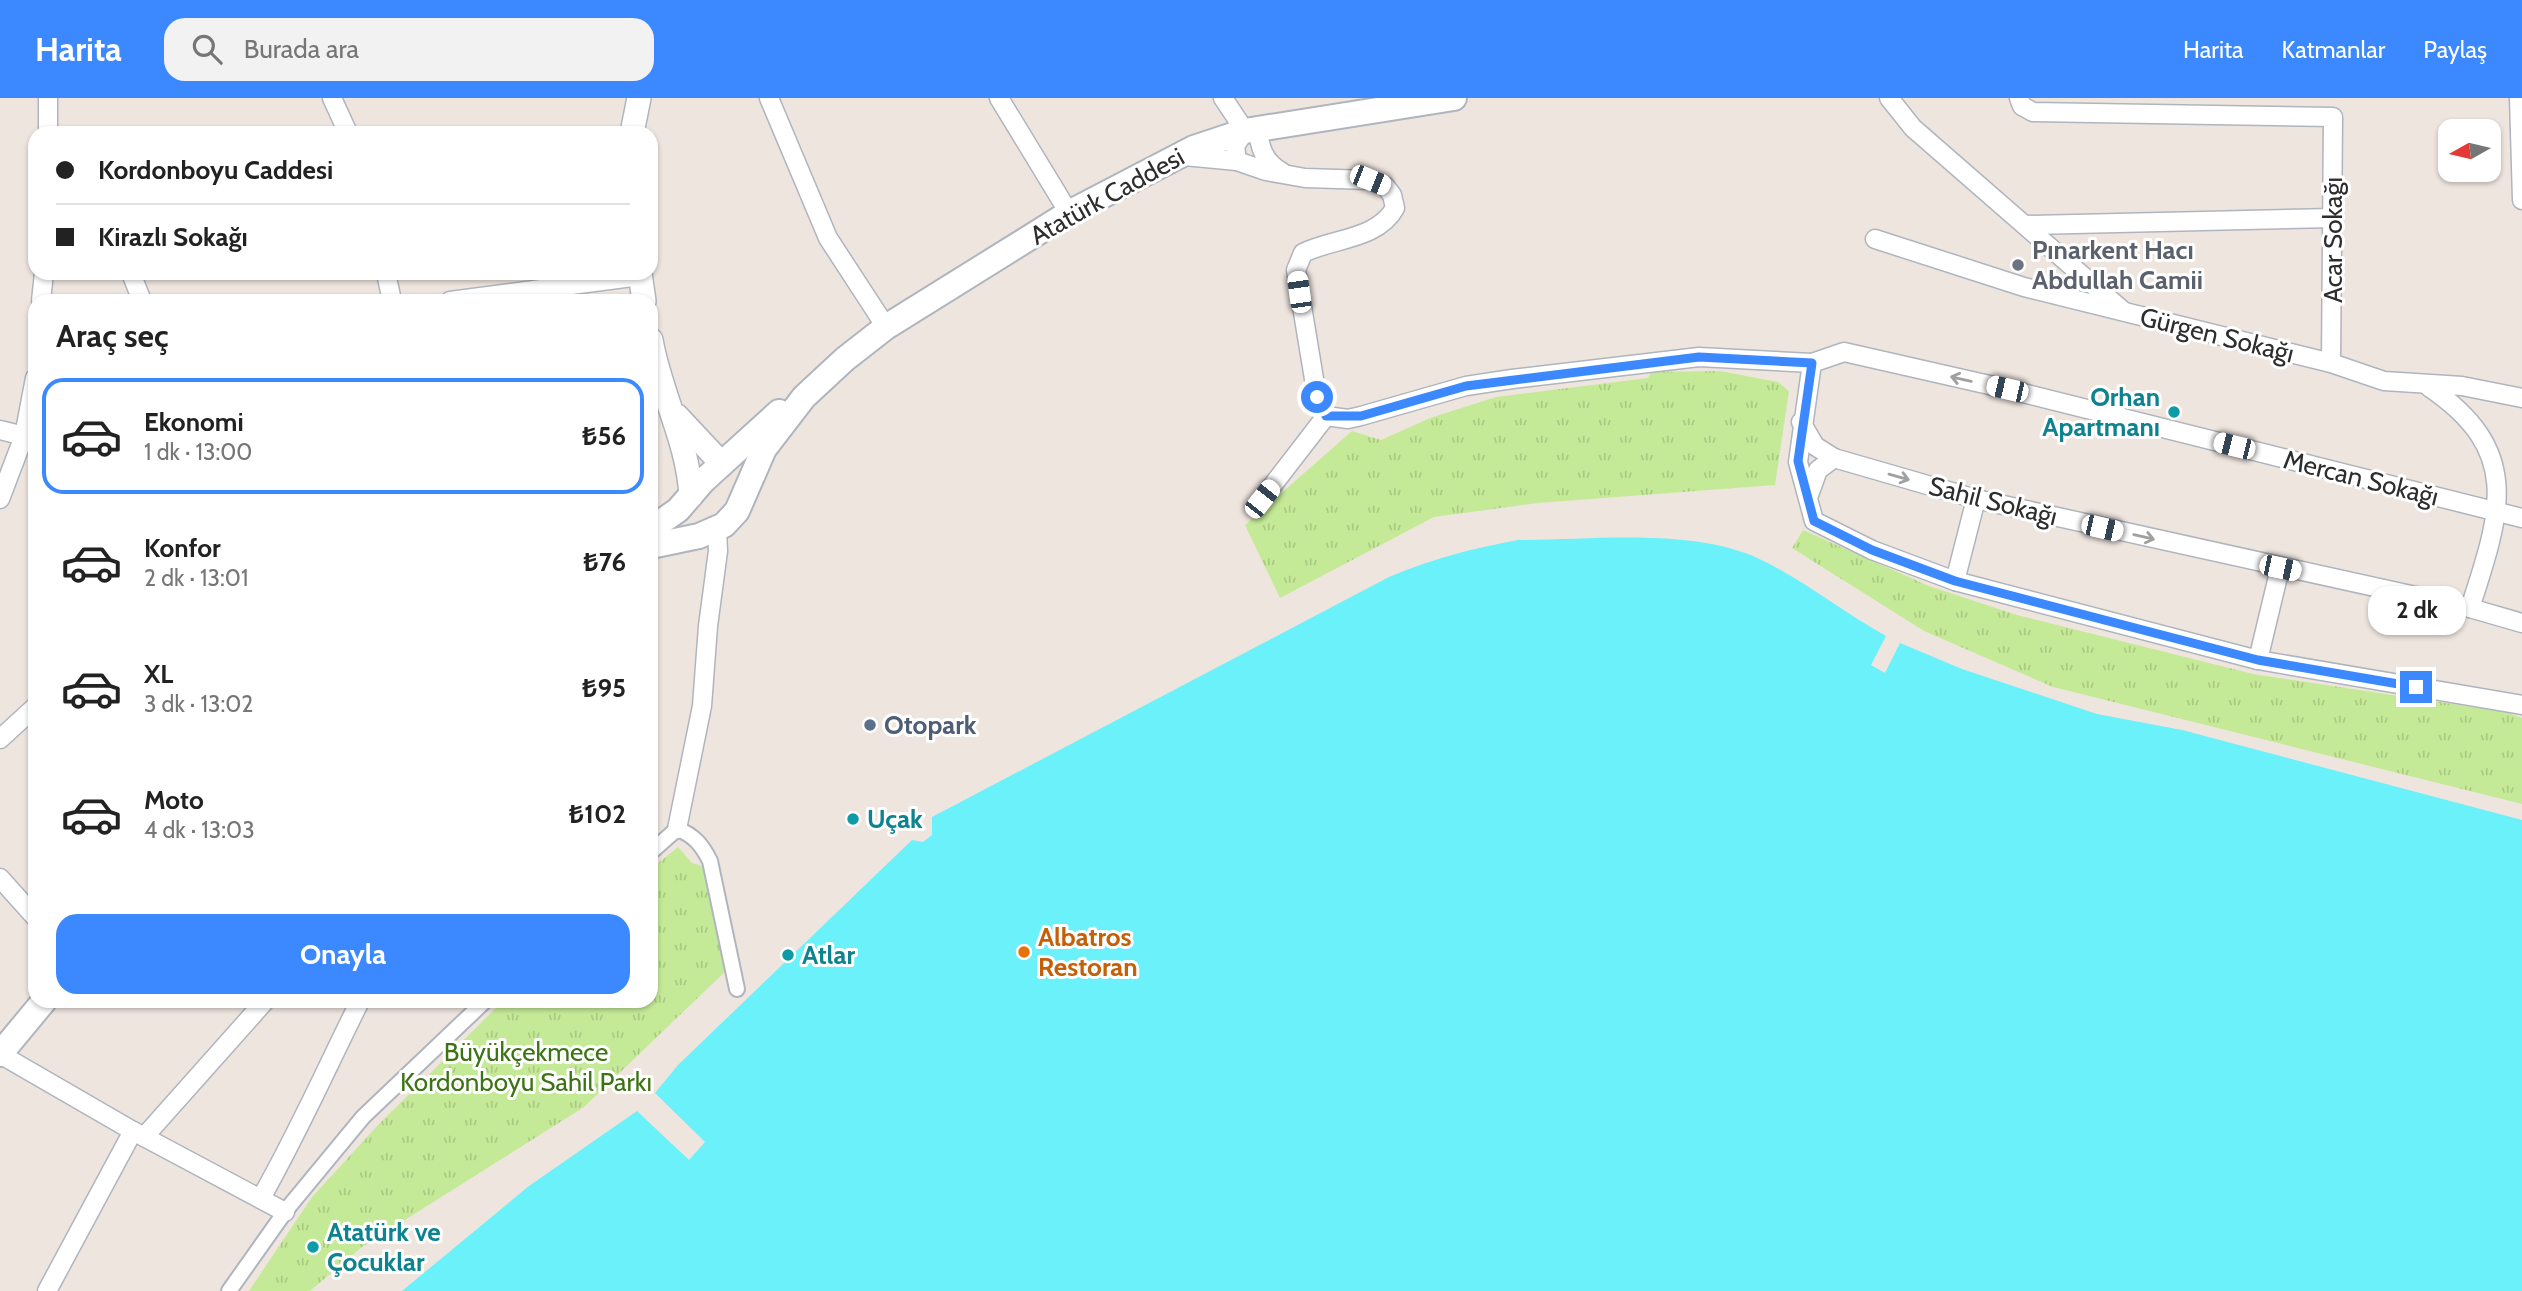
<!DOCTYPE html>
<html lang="tr">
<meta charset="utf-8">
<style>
body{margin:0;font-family:Cabin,sans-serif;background:#f2f2f2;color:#222;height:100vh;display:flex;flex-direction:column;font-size:26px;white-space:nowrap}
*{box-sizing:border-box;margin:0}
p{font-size:23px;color:#767676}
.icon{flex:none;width:38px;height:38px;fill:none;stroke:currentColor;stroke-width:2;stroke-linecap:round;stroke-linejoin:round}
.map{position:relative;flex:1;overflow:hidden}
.side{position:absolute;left:28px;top:196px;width:630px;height:714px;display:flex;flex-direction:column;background:#fff;border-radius:21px;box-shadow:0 2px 5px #0004}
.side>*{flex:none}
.top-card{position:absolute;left:28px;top:28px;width:630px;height:154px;border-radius:21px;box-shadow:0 2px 5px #0004;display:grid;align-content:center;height:154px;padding:0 28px;background:#fff}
.needle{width:46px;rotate:262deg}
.buttons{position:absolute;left:2438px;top:21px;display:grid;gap:14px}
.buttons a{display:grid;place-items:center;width:63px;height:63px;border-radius:14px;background:#fff;box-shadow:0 2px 5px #0004;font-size:35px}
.end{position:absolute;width:32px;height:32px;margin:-16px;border:9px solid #3c89ff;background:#fff;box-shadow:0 0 0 4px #fff}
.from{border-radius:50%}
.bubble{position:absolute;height:49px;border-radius:21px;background:#fff;box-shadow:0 2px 5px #0004;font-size:23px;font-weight:700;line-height:49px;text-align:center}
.car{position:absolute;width:21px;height:42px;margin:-21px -10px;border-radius:9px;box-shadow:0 0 5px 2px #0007;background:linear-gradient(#fff 24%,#345 0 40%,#fff 0 76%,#345 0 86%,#fff 0)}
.top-card b{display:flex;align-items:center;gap:24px;height:66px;font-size:26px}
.top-card b+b{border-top:2px solid #e0e0e0}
.top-card i{width:18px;height:18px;background:#222}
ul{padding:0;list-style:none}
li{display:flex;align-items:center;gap:21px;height:116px;margin:0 14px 10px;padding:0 14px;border:4px solid transparent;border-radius:21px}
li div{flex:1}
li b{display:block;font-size:26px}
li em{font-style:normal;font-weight:700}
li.on{border-color:#3c89ff}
li>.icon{width:63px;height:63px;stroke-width:1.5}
h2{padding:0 28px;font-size:32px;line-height:84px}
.button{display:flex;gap:14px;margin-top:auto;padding:14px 28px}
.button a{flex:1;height:80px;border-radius:21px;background:#3c89ff;color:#fff;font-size:28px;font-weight:700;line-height:80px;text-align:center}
header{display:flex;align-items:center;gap:42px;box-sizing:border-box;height:98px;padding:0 35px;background:#3c89ff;color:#fff}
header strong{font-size:33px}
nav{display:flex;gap:38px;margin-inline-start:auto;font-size:24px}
.search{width:490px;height:63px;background:#f2f2f2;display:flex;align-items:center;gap:18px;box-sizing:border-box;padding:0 24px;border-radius:21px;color:#767676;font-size:26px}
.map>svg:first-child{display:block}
.park{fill:url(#park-tufts)}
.water{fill:#6af1f9}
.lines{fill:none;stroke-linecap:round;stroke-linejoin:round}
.pedestrian-casing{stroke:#afb5be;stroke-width:18}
.minor-casing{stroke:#afb5be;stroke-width:21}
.tertiary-casing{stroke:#afb5be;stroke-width:26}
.secondary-casing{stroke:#afb5be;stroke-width:28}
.pedestrian{stroke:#fff;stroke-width:14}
.minor{stroke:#fff;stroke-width:18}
.tertiary{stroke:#fff;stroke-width:23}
.secondary{stroke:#fff;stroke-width:24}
.oneway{stroke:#a0a0a0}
.route{stroke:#3c89ff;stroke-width:9}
.worship-dot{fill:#6b7280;stroke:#fff;stroke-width:2.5}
.culture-dot{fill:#0f9aa8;stroke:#fff;stroke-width:2.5}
.service-dot{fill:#5c6f8a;stroke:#fff;stroke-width:2.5}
.food-dot{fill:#e8710a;stroke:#fff;stroke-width:2.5}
.labels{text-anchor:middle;stroke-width:6;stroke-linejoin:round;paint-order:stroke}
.street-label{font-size:26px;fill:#2d2d2d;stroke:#fff}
.worship-label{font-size:26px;font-weight:bold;fill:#5b616d;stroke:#fff;text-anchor:start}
.culture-label{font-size:26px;font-weight:bold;fill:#0d838f;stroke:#fff;text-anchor:start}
.service-label{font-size:26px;font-weight:bold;fill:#4e5e75;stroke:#fff;text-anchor:start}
.food-label{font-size:26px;font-weight:bold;fill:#c56008;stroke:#fff;text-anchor:start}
.park-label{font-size:26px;fill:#3c7314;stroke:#fff}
</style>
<header>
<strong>Harita</strong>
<div class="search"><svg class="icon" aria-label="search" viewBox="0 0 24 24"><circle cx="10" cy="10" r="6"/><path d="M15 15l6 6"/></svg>Burada ara</div>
<nav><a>Harita</a><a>Katmanlar</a><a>Paylaş</a></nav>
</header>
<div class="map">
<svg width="2522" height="1193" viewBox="0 0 2522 1193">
<defs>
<pattern id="park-tufts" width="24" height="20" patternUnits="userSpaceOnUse" patternTransform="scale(1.75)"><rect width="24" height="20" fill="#c5ea97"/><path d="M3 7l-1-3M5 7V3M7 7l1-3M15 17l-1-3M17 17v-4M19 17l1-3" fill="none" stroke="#aac982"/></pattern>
</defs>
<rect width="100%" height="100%" fill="#efe5df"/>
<g class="park">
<polygon points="1720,273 1778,284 1789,293 1775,387 1538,405 1434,419 1280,500 1245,427 1352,333 1381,342 1430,320 1496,299 1648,280 1651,274"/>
<polygon points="1803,432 1929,488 2017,517 2253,576 2506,614 2522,620 2522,706 2053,589 1924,533 1792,450"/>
<polygon points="678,749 692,765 712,771 731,868 584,1009 362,1149 310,1193 249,1193 312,1099 380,1025 503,903 651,903 651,771"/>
</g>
<path class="water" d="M1518 442C1591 442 1685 430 1753 458 1800 479 1841 513 1886 538L1871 567 1885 575 1900 545 1962 571 2097 616 2182 632 2522 722V1193H402L529 1088 637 1013 689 1062 705 1044 655 995 678 967 912 742 923 744 932 737V719L1389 479C1432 461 1473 450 1518 442Z"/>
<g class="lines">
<g class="pedestrian-casing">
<g id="pedestrian">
<path d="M651 754 677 731C694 737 702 747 710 763L737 891"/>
<polyline points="229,1193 287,1111 363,1019 485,903"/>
</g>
</g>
<g class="minor-casing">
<g id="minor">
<polyline points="48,0 48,35"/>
<polyline points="332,0 348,35"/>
<polyline points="769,0 828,140 886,229"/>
<polyline points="999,0 1069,115"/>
<polyline points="1223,0 1245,33 1235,48 1237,63"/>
<polyline points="1889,0 1913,30 2122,212"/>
<polyline points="2019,0 2022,8 2033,14 2333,19 2331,265"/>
<polyline points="2519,0 2522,102"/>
<path d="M1258 30C1259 49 1264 64 1282 74"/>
<path d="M1184 58 1237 63 1266 73 1305 80 1370 82 1385 88 1392 97 1395 110C1377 142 1333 140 1303 155L1296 172 1317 299 1326 318"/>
<polyline points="2027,127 2333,120"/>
<polyline points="1875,141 2024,189 2331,265 2384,283 2462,288 2522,300"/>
<polyline points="131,175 142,203"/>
<polyline points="386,175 392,203"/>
<polyline points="41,203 44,175"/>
<polyline points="450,203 640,178"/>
<polyline points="1812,265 1798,364 1814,423 1872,452 1955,483 2258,562 2522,607"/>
<path d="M2429 289C2522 352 2502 412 2470 510"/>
<polyline points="1326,318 1348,321 1361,318 1466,288 1512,281 1699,259 1812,265 1844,254 2007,291 2522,420"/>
<polyline points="1801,324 1815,348 1834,360 1976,401 2470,510 2522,525"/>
<polyline points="0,332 24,338"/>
<polyline points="1809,397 1818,372 1834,360"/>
<polyline points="0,401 24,338 35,280"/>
<polyline points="1262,401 1326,318"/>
<polyline points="1955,483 1976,401"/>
<polyline points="2258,562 2280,470"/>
<polyline points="0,641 35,609"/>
<polyline points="677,731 702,608 708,528 718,453 717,432"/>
<polyline points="0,780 35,819"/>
<polyline points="0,956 133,1033 285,1114"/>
<polyline points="144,1039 265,903"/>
<path d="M261 1100C298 1035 327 969 360 903"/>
<polyline points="47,1193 133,1033"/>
</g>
</g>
<g class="tertiary-casing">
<g id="tertiary">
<polyline points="632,35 639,0"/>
<polyline points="640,175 644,203"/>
<path d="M651 242C660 295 688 343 691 398"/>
<polyline points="677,318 722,366"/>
</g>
</g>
<g class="secondary-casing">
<g id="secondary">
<polyline points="651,431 678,412 703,383 779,314"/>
<polyline points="651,448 699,438 724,427 737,413 764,351 804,299 845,261 886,229 1069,115 1194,50 1245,33 1454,0"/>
<polyline points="0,956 44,903"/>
</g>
</g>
<use href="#pedestrian" class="pedestrian"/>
<use href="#minor" class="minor"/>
<use href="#tertiary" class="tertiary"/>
<use href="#secondary" class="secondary"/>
</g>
<defs><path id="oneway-shaft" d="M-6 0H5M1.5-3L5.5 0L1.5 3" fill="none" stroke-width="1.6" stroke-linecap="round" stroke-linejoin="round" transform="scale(1.75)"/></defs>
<g class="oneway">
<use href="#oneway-shaft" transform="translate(1961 281) rotate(-167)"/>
<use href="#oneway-shaft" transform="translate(1899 379) rotate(16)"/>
<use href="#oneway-shaft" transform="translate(2144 439) rotate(13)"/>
</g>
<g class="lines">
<polyline class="route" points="1317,299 1326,318 1361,318 1466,288 1699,259 1812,265 1798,363 1814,423 1872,452 1955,483 2258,562 2416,589"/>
</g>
<circle class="worship-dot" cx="2018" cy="167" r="7"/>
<g class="culture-dot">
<circle cx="2174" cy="314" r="7"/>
<circle cx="853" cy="721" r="7"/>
<circle cx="788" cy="857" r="7"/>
<circle cx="313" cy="1149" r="7"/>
</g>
<circle class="service-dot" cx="870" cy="627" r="7"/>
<circle class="food-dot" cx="1024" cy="854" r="7"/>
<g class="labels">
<g class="street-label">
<text transform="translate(1107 98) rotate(-29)" y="9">Atatürk Caddesi</text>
<text transform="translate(2333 142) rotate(-90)" y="9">Acar Sokağı</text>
<text transform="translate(2217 237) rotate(14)" y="9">Gürgen Sokağı</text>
<text transform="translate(2361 380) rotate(14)" y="9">Mercan Sokağı</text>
<text transform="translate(1993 403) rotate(14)" y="9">Sahil Sokağı</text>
</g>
<g class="worship-label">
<text x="2032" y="161">Pınarkent Hacı<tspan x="2032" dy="30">Abdullah Camii</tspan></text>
</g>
<g class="culture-label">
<text x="2160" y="308" text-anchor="end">Orhan<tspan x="2160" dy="30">Apartmanı</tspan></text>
<text x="867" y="730">Uçak</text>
<text x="802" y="866">Atlar</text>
<text x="327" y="1143">Atatürk ve<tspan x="327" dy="30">Çocuklar</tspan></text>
</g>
<g class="service-label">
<text x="884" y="636">Otopark</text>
</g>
<g class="food-label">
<text x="1038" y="848">Albatros<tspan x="1038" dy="30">Restoran</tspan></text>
</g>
<g class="park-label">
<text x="526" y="963">Büyükçekmece<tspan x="526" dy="30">Kordonboyu Sahil Parkı</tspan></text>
</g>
</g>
</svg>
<div class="buttons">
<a><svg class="needle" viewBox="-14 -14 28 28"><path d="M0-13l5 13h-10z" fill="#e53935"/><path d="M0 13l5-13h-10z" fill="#767676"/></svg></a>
</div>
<i class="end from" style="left:1317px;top:299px"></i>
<i class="end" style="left:2416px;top:589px"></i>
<div class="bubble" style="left:2368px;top:488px;width:98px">2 dk</div>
<i class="car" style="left:1370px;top:82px;rotate:112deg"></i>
<i class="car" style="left:1299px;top:194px;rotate:352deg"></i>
<i class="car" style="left:2007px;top:291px;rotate:283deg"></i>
<i class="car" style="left:2234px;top:348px;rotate:284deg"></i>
<i class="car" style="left:1262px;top:401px;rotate:38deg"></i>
<i class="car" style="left:2102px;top:430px;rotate:103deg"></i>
<i class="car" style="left:2280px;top:470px;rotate:102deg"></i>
<div class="top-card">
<b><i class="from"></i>Kordonboyu Caddesi</b>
<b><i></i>Kirazlı Sokağı</b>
</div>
<section class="side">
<h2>Araç seç</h2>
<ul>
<li class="on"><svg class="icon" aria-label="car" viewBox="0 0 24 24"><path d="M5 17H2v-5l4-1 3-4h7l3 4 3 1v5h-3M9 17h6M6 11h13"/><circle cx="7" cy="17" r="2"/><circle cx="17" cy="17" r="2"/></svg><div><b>Ekonomi</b><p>1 dk · 13:00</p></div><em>₺56</em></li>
<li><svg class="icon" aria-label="car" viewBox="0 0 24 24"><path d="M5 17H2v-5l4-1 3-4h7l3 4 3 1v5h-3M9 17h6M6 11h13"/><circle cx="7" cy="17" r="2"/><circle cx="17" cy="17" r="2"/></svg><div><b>Konfor</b><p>2 dk · 13:01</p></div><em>₺76</em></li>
<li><svg class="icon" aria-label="car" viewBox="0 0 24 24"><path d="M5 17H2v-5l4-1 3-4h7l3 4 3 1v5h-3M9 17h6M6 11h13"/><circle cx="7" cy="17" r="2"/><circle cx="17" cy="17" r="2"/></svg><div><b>XL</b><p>3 dk · 13:02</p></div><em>₺95</em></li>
<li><svg class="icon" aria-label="car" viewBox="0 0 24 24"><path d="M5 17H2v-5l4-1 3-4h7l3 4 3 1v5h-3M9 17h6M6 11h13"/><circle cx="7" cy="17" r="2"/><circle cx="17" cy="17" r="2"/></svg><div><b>Moto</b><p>4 dk · 13:03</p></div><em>₺102</em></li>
</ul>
<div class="button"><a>Onayla</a></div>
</section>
</div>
